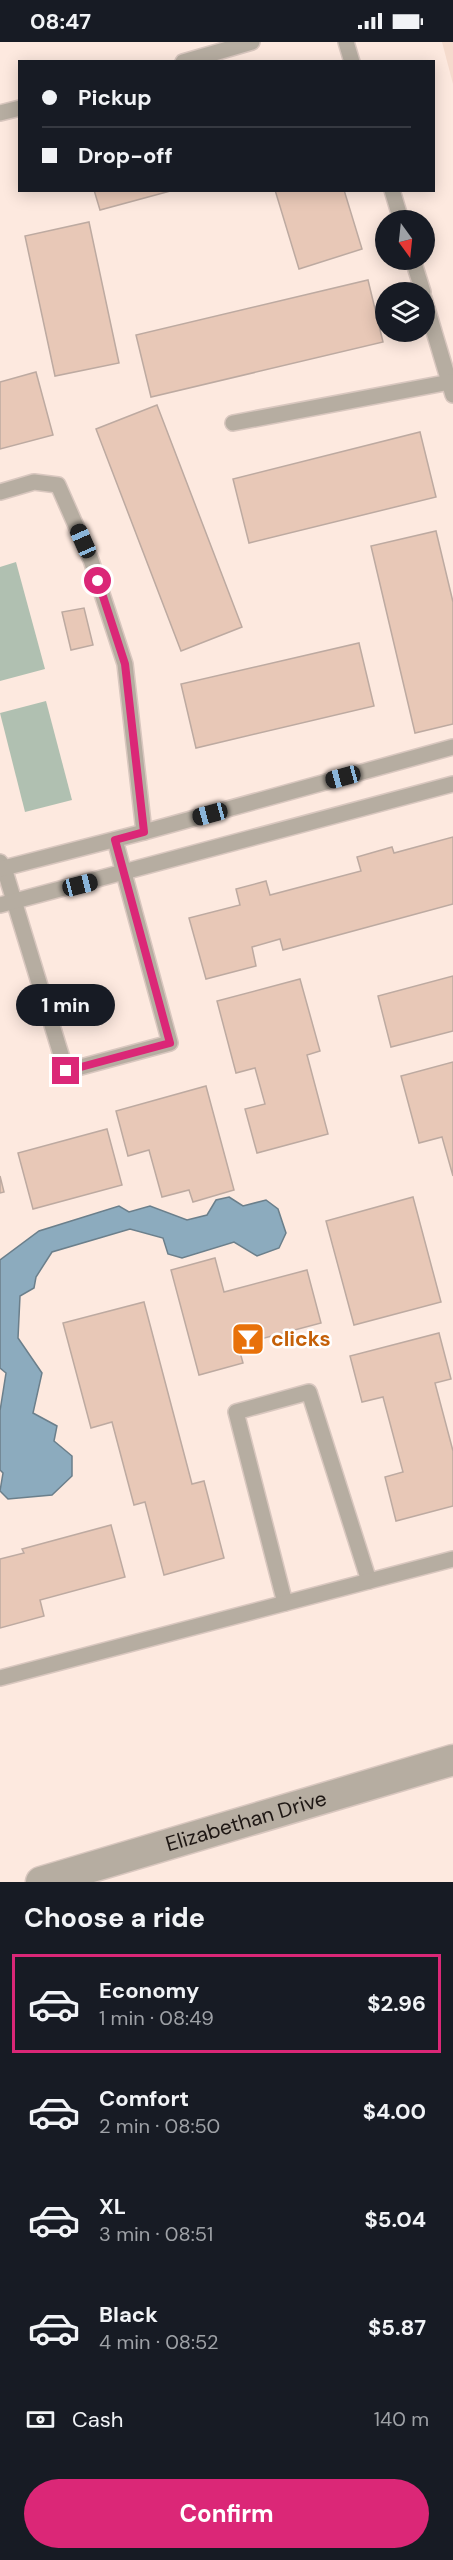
<!DOCTYPE html>
<meta charset="utf-8">
<style>
body{margin:0;font-family:"DM Sans",sans-serif;background:#20242c;color:#f1f3f6;height:100vh;display:flex;flex-direction:column;font-size:22px;white-space:nowrap}
*{box-sizing:border-box;margin:0}
p{font-size:20px;color:#9ea1a6}
.icon{flex:none;width:33px;height:33px;fill:none;stroke:currentColor;stroke-width:2;stroke-linecap:round;stroke-linejoin:round}
.map{position:relative;height:1840px;overflow:hidden}
.details{display:flex;flex-direction:column;background:#171b24;flex:1}
.details>*{flex:none}
.top-card{position:absolute;left:18px;top:18px;width:417px;height:132px;border-radius:0px;box-shadow:0 3px 15px #0003;display:grid;align-content:center;height:132px;padding:0 24px;background:#171b24}
.needle{width:39px;rotate:165deg}
.buttons{position:absolute;left:375px;top:168px;display:grid;gap:12px}
.buttons a{display:grid;place-items:center;width:60px;height:60px;border-radius:50%;background:#171b24;box-shadow:0 3px 15px #0003;font-size:30px}
.end{position:absolute;width:27px;height:27px;margin:-14px;border:8px solid #db2777;background:#fff;box-shadow:0 0 0 3px #fff}
.from{border-radius:50%}
.bubble{position:absolute;height:42px;border-radius:21px;background:#171b24;box-shadow:0 3px 15px #0003;font-size:20px;font-weight:700;line-height:42px;text-align:center}
.car{position:absolute;width:18px;height:36px;margin:-18px -9px;border-radius:8px;box-shadow:0 0 4px 2px #0007;background:linear-gradient(#222 24%,#8ab4d8 0 40%,#222 0 76%,#8ab4d8 0 86%,#222 0)}
.top-card b{display:flex;align-items:center;gap:21px;height:57px;font-size:22px}
.top-card b+b{border-top:2px solid #363941}
.top-card i{width:15px;height:15px;background:#f1f3f6}
ul{padding:0;list-style:none}
li{display:flex;align-items:center;gap:18px;height:99px;margin:0 12px 9px;padding:0 12px;border:3px solid transparent;border-radius:0px}
li div{flex:1}
li b{display:block;font-size:22px}
li em{font-style:normal;font-weight:700}
li.selected{border-color:#db2777}
li>.icon{width:54px;height:54px;stroke-width:1.5}
h2{padding:0 24px;font-size:27px;line-height:72px}
.pay{display:flex;align-items:center;gap:15px;height:66px;padding:0 24px;font-size:22px}
.pay p{margin-inline-start:auto}
.action{display:flex;gap:12px;margin-top:auto;padding:12px 24px}
.action a{flex:1;height:69px;border-radius:36px;background:#db2777;color:#fff;font-size:24px;font-weight:700;line-height:69px;text-align:center}
.status{display:flex;justify-content:space-between;align-items:center;height:42px;padding:0 30px;background:#171b24;direction:ltr}
.status svg{height:16px;fill:currentColor}
.map>svg:first-child{display:block}
.built{fill:#f5dbcd}
.green{fill:#b0c0b1}
.water{fill:#8cabbe;stroke:#6b7f8b;stroke-width:1.5}
.building{fill:#e8c8b7;stroke:#bdaaa1;stroke-width:1.5}
.lines{fill:none;stroke-linecap:round;stroke-linejoin:round}
.lane-casing{stroke:#d9c7bf;stroke-width:18}
.street-casing{stroke:#d9c7bf;stroke-width:33}
.lane{stroke:#b6ada1;stroke-width:15}
.street{stroke:#b6ada1;stroke-width:30}
.route{stroke:#db2777;stroke-width:8}
.labels{text-anchor:middle;stroke-width:5;stroke-linejoin:round;paint-order:stroke}
.food-label{font-size:21px;font-weight:bold;fill:#c56008;stroke:#fff;text-anchor:start}
.street-label{font-size:21px;fill:#1e1714;stroke:#fff}
</style>
<div class="status"><b>08:47</b><svg viewBox="0 0 49 12"><path d="M0 12V9h3v3zM5 12V6h3v6zM10 12V3h3v9zM15 12V0h3v12zM26 1h20v11H26zM47 4h2v5h-2z"/></svg></div>
<div class="map">
<svg width="453" height="1840" viewBox="0 0 453 1840">
<rect width="100%" height="100%" fill="#fde9df"/>
<polygon class="built" points="442,0 453,0 453,42"/>
<g class="green">
<polygon points="16,520 45,627 0,639 0,525"/>
<polygon points="46,659 72,758 25,770 0,671"/>
</g>
<polygon class="water" points="229,1155 243,1164 266,1158 278,1167 286,1191 279,1206 257,1214 234,1200 182,1216 168,1212 163,1196 130,1187 52,1210 36,1235 34,1246 20,1254 18,1296 42,1331 33,1371 57,1384 54,1399 72,1414 72,1434 52,1453 8,1457 0,1449 3,1431 0,1428 0,1369 6,1331 0,1326 0,1218 39,1189 119,1164 129,1170 150,1164 187,1178 207,1173 216,1158"/>
<g class="building">
<polygon points="94,148 174,148 100,168"/>
<polygon points="275,148 344,148 362,207 299,227"/>
<polygon points="89,180 119,321 55,334 25,194"/>
<polygon points="368,238 383,300 151,355 136,293"/>
<polygon points="36,330 53,393 0,407 0,340"/>
<polygon points="157,363 242,585 181,609 96,387"/>
<polygon points="420,390 436,455 249,501 233,437"/>
<polygon points="436,489 453,560 453,682 415,691 371,504"/>
<polygon points="84,566 93,603 71,608 62,570"/>
<polygon points="359,601 374,664 196,706 181,642"/>
<polygon points="453,795 453,862 283,908 280,897 252,905 256,924 206,937 189,876 240,863 236,847 266,839 270,853 361,829 357,815 392,805 394,811"/>
<polygon points="453,934 453,989 391,1005 378,954"/>
<polygon points="300,937 320,1009 307,1013 328,1092 257,1111 245,1067 265,1062 255,1026 236,1031 217,959"/>
<polygon points="453,1020 453,1134 442,1095 419,1101 401,1034"/>
<polygon points="206,1044 234,1148 193,1160 189,1148 162,1155 149,1108 128,1114 116,1069"/>
<polygon points="107,1087 122,1143 33,1167 18,1111"/>
<polygon points="0,1134 4,1150 0,1151"/>
<polygon points="413,1155 441,1260 354,1283 326,1179"/>
<polygon points="215,1216 224,1250 307,1228 321,1281 238,1303 243,1321 199,1333 171,1228"/>
<polygon points="144,1260 192,1442 204,1439 224,1516 164,1533 145,1460 134,1463 112,1380 91,1386 63,1281"/>
<polygon points="439,1291 451,1337 435,1341 453,1409 453,1464 396,1479 385,1435 403,1430 383,1355 362,1360 350,1314"/>
<polygon points="111,1483 125,1535 40,1558 44,1574 0,1586 0,1517 24,1511 22,1507"/>
</g>
<g class="lines">
<g class="lane-casing">
<g id="lane">
<polyline points="346,0 352,20"/>
<polyline points="183,20 252,0"/>
<polyline points="0,71 20,66"/>
<polyline points="392,148 401,178"/>
<polyline points="413,218 423,250"/>
<polyline points="424,256 453,353"/>
<polyline points="233,381 450,340"/>
<polyline points="0,450 34,440 58,443 91,518 125,622 144,790"/>
<polyline points="0,820 4,826 66,1029 170,1001 115,798"/>
<polyline points="0,827 144,790 453,705"/>
<polyline points="0,863 453,742"/>
<polyline points="285,1561 236,1370 309,1350 369,1539"/>
<polyline points="0,1636 453,1517"/>
</g>
</g>
<g class="street-casing">
<g id="street">
<path id="s1" d="M41 1840 453 1718"/>
</g>
</g>
<use href="#lane" class="lane"/>
<use href="#street" class="street"/>
</g>
<g class="lines">
<polyline class="route" points="66,1029 170,1001 115,798 144,790 125,622 98,539"/>
</g>
<defs>
<g id="bar-square" transform="scale(1.725)"><rect x="-9" y="-9" width="18" height="18" rx="4" fill="#e8710a" stroke="#fff"/><path d="M-6-5H6L.8 .8V4.5H3.5V6h-7V4.5H-.8V.8Z" fill="#fff"/></g>
</defs>
<g fill-rule="evenodd">
<use href="#bar-square" x="248" y="1297"/>
</g>
<g class="labels">
<g class="food-label">
<text x="271" y="1304">clicks</text>
</g>
<g class="street-label">
<text dy="7" stroke="none"><textPath href="#s1" startOffset="214">Elizabethan Drive</textPath></text>
</g>
</g>
</svg>
<div class="buttons">
<a><svg class="needle" viewBox="-14 -14 28 28"><path d="M0-13l5 13h-10z" fill="#e53935"/><path d="M0 13l5-13h-10z" fill="#9ea1a6"/></svg></a>
<a><svg class="icon" aria-label="layers" viewBox="0 0 24 24"><path d="M12 4l9 5-9 5-9-5zM3 14l9 5 9-5"/></svg></a>
</div>
<i class="end from" style="left:98px;top:539px"></i>
<i class="end" style="left:66px;top:1029px"></i>
<div class="bubble" style="left:16px;top:942px;width:99px">1 min</div>
<i class="car" style="left:83px;top:499px;rotate:336deg"></i>
<i class="car" style="left:343px;top:735px;rotate:255deg"></i>
<i class="car" style="left:210px;top:772px;rotate:255deg"></i>
<i class="car" style="left:80px;top:843px;rotate:76deg"></i>
<div class="top-card">
<b><i class="from"></i>Pickup</b>
<b><i></i>Drop-off</b>
</div>
</div>
<section class="details">
<h2>Choose a ride</h2>
<ul>
<li class="selected"><svg class="icon" aria-label="car" viewBox="0 0 24 24"><path d="M5 17H2v-5l4-1 3-4h7l3 4 3 1v5h-3M9 17h6M6 11h13"/><circle cx="7" cy="17" r="2"/><circle cx="17" cy="17" r="2"/></svg><div><b>Economy</b><p>1 min · 08:49</p></div><em>$2.96</em></li>
<li><svg class="icon" aria-label="car" viewBox="0 0 24 24"><path d="M5 17H2v-5l4-1 3-4h7l3 4 3 1v5h-3M9 17h6M6 11h13"/><circle cx="7" cy="17" r="2"/><circle cx="17" cy="17" r="2"/></svg><div><b>Comfort</b><p>2 min · 08:50</p></div><em>$4.00</em></li>
<li><svg class="icon" aria-label="car" viewBox="0 0 24 24"><path d="M5 17H2v-5l4-1 3-4h7l3 4 3 1v5h-3M9 17h6M6 11h13"/><circle cx="7" cy="17" r="2"/><circle cx="17" cy="17" r="2"/></svg><div><b>XL</b><p>3 min · 08:51</p></div><em>$5.04</em></li>
<li><svg class="icon" aria-label="car" viewBox="0 0 24 24"><path d="M5 17H2v-5l4-1 3-4h7l3 4 3 1v5h-3M9 17h6M6 11h13"/><circle cx="7" cy="17" r="2"/><circle cx="17" cy="17" r="2"/></svg><div><b>Black</b><p>4 min · 08:52</p></div><em>$5.87</em></li>
</ul>
<div class="pay"><svg class="icon" aria-label="cash" viewBox="0 0 24 24"><path d="M3 7h18v10H3z"/><circle cx="12" cy="12" r="2"/></svg>Cash<p>140 m</p></div>
<div class="action"><a>Confirm</a></div>
</section>
